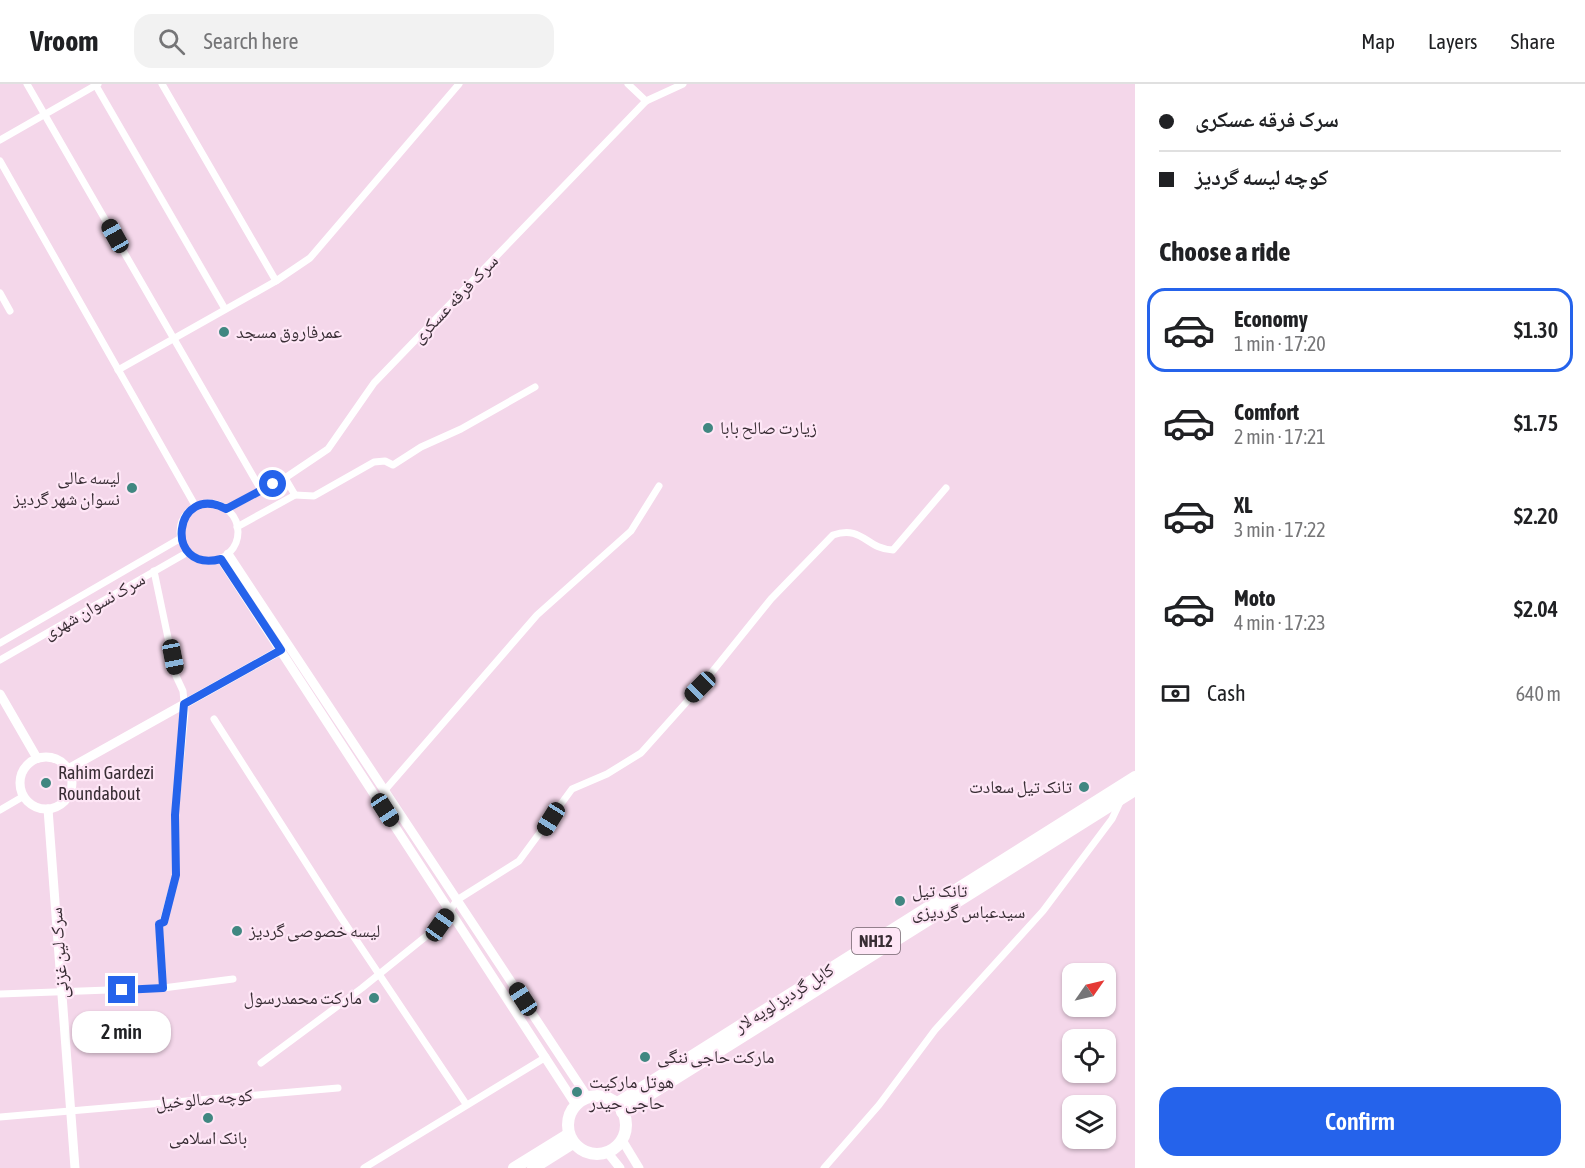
<!DOCTYPE html>
<meta charset="utf-8">
<style>
body{margin:0;font-family:"Asap Condensed","Noto Naskh Arabic",sans-serif;background:#f2f2f2;color:#202124;height:100vh;display:flex;flex-direction:column;font-size:22px;white-space:nowrap}
*{box-sizing:border-box;margin:0}
p{font-size:20px;color:#757577}
.icon{flex:none;width:33px;height:33px;fill:none;stroke:currentColor;stroke-width:2;stroke-linecap:round;stroke-linejoin:round}
.map{position:relative;flex:1;overflow:hidden}
.panel{display:flex;flex-direction:column;background:#fff;width:450px}
.panel>*{flex:none}
.top-card{display:grid;align-content:center;height:132px;padding:0 24px;background:#fff}
.needle{width:39px;rotate:56deg}
.buttons{position:absolute;left:1062px;top:879px;display:grid;gap:12px}
.buttons a{display:grid;place-items:center;width:54px;height:54px;border-radius:12px;background:#fff;box-shadow:0 2px 4px #0004;font-size:30px}
.end{position:absolute;width:27px;height:27px;margin:-14px;border:8px solid #2563eb;background:#fff;box-shadow:0 0 0 3px #fff}
.from{border-radius:50%}
.bubble{position:absolute;height:42px;border-radius:18px;background:#fff;box-shadow:0 2px 4px #0004;font-size:20px;font-weight:600;line-height:42px;text-align:center}
.car{position:absolute;width:18px;height:36px;margin:-18px -9px;border-radius:8px;box-shadow:0 0 4px 2px #0007;background:linear-gradient(#222 24%,#8ab4d8 0 40%,#222 0 76%,#8ab4d8 0 86%,#222 0)}
.top-card b{display:flex;align-items:center;gap:21px;height:57px;font-size:22px}
.top-card b+b{border-top:2px solid #e0e0e0}
.top-card i{width:15px;height:15px;background:#202124}
ul{padding:0;list-style:none}
li{display:flex;align-items:center;gap:18px;height:84px;margin:0 12px 9px;padding:0 12px;border:3px solid transparent;border-radius:18px}
li div{flex:1}
li b{display:block;font-size:22px}
li em{font-style:normal;font-weight:600}
li.selected{border-color:#2563eb}
li>.icon{width:54px;height:54px;stroke-width:1.5}
h2{padding:0 24px;font-size:27px;line-height:72px}
.pay{display:flex;align-items:center;gap:15px;height:66px;padding:0 24px;font-size:22px}
.pay p{margin-inline-start:auto}
.cta{display:flex;gap:12px;margin-top:auto;padding:12px 24px}
.cta a{flex:1;height:69px;border-radius:18px;background:#2563eb;color:#fff;font-size:24px;font-weight:600;line-height:69px;text-align:center}
header{display:flex;align-items:center;gap:36px;box-sizing:border-box;height:84px;padding:0 30px;background:#fff;border-bottom:2px solid #e0e0e0}
header strong{font-size:28px}
nav{display:flex;gap:33px;margin-inline-start:auto;font-size:21px}
.search{width:420px;height:54px;background:#f2f2f2;display:flex;align-items:center;gap:15px;box-sizing:border-box;padding:0 21px;border-radius:18px;color:#757577;font-size:22px}
main{display:flex;flex:1;min-height:0}
.map>svg:first-child{display:block}
.lines{fill:none;stroke-linecap:round;stroke-linejoin:round}
.street{stroke:#fff;stroke-width:7}
.secondary{stroke:#fff;stroke-width:9}
.highway{stroke:#fff;stroke-width:12}
.route{stroke:#2563eb;stroke-width:8}
.poi-dot{fill:#408781;stroke:#fee6f6;stroke-width:2}
.labels{text-anchor:middle;stroke-width:4.5;stroke-linejoin:round;paint-order:stroke}
.shield{fill:#fee6f6;stroke:#73646e;stroke-width:1.5}
.shield-label{font-size:16px;font-weight:bold;fill:#382d34}
.street-label{font-size:18px;fill:#382d34;stroke:#fee6f6}
.poi-label{font-size:18px;fill:#382d34;stroke:#fee6f6;text-anchor:start}
</style>
<header>
<strong>Vroom</strong>
<div class="search"><svg class="icon" aria-label="search" viewBox="0 0 24 24"><circle cx="10" cy="10" r="6"/><path d="M15 15l6 6"/></svg>Search here</div>
<nav><a>Map</a><a>Layers</a><a>Share</a></nav>
</header>
<main>
<div class="map">
<svg width="1135" height="1084" viewBox="0 0 1135 1084">
<rect width="100%" height="100%" fill="#f4d7ea"/>
<g class="lines">
<g class="street">
<polyline points="27,0 261,406"/>
<polyline points="95,0 225,225"/>
<polyline points="162,0 276,197"/>
<polyline points="628,0 646,17"/>
<polyline points="0,56 98,0"/>
<polyline points="0,77 196,423"/>
<polyline points="0,209 10,227"/>
<polyline points="118,286 276,197 310,174 459,0"/>
<polyline points="295,411 314,412 374,378 385,377 393,381 421,363 461,345 535,303"/>
<circle cx="209" cy="448" r="29"/>
<polyline points="226,425 285,394 328,365 374,299 646,17 683,0"/>
<polyline points="237,443 295,411 285,394"/>
<polyline points="154,487 176,592 183,607 185,629 175,731 176,791 163,838 159,840 163,904"/>
<polyline points="0,559 181,454"/>
<polyline points="0,576 188,468"/>
<polyline points="214,635 340,832 466,1020"/>
<polyline points="385,706 537,531 631,447 659,402"/>
<polyline points="0,726 24,712"/>
<polyline points="0,910 163,904 233,895"/>
<path d="M261 979 362 904 440 841 457 816 519 777 572 705 607 690 641 669 700 603 771 515 833 451C863 441 866 465 893 466L946 404"/>
<polyline points="0,1033 338,1004"/>
<polyline points="364,1084 546,973"/>
<polyline points="824,1084 879,1021 935,946 1043,827 1112,735 1121,716"/>
</g>
<g class="secondary">
<polyline points="228,470 588,1014"/>
<polyline points="221,475 576,1021"/>
<polyline points="0,610 37,674"/>
<circle cx="46" cy="699" r="26"/>
<polyline points="68,685 281,566"/>
<polyline points="48,725 75,1084"/>
<polyline points="622,1056 639,1084"/>
<polyline points="608,1069 620,1084"/>
</g>
<g class="highway">
<circle cx="597" cy="1041" r="29"/>
<polyline points="616,1020 1135,693"/>
<polyline points="622,1028 1135,706"/>
<polyline points="514,1084 569,1050"/>
<polyline points="533,1084 573,1059"/>
</g>
</g>
<g class="lines">
<path class="route" d="M122 906 163 904 159 840 164 838 176 791 175 731 184 620 281 566 221 475C162 490 174 397 226 425L273 400"/>
</g>
<g class="poi-dot">
<circle cx="224" cy="248" r="6"/>
<circle cx="708" cy="344" r="6"/>
<circle cx="132" cy="404" r="6"/>
<circle cx="46" cy="699" r="6"/>
<circle cx="1084" cy="703" r="6"/>
<circle cx="900" cy="817" r="6"/>
<circle cx="237" cy="847" r="6"/>
<circle cx="374" cy="914" r="6"/>
<circle cx="645" cy="973" r="6"/>
<circle cx="577" cy="1008" r="6"/>
<circle cx="208" cy="1034" r="6"/>
</g>
<g class="labels">
<rect class="shield" x="852" y="844" width="48" height="26" rx="4.5"/>
<g class="shield-label">
<text x="876" y="863">NH12</text>
</g>
<g class="street-label">
<text transform="translate(455 215) rotate(-46)" y="6">سرک فرقه عسکری</text>
<text transform="translate(94 522) rotate(-30)" y="6">سرک نسوان شهری</text>
<text transform="translate(59 869) rotate(-94)" y="6">سرک لین غزنی</text>
<text transform="translate(784 914) rotate(-32)" y="6">کابل گردیز لویه لار</text>
<text transform="translate(204 1015) rotate(-5)" y="6">کوچه صالوخیل</text>
</g>
<g class="poi-label">
<text x="236" y="254">عمرفاروق مسجد</text>
<text x="720" y="350">زیارت صالح بابا</text>
<text x="120" y="400" text-anchor="end">لیسه عالی<tspan x="120" dy="21">نسوان شهر گردیز</tspan></text>
<text x="58" y="695">Rahim Gardezi<tspan x="58" dy="21">Roundabout</tspan></text>
<text x="1072" y="709" text-anchor="end">تانک تیل سعادت</text>
<text x="912" y="813">تانک تیل<tspan x="912" dy="21">سیدعباس گردیزی</tspan></text>
<text x="249" y="853">لیسه خصوصی گردیز</text>
<text x="362" y="920" text-anchor="end">مارکت محمدرسول</text>
<text x="657" y="979">مارکت حاجی ننگی</text>
<text x="589" y="1004">هوتل مارکیت<tspan x="589" dy="21">حاجی حیدر</tspan></text>
<text x="208" y="1060" text-anchor="middle">بانک اسلامی</text>
</g>
</g>
</svg>
<div class="buttons">
<a><svg class="needle" viewBox="-14 -14 28 28"><path d="M0-13l5 13h-10z" fill="#e53935"/><path d="M0 13l5-13h-10z" fill="#757577"/></svg></a>
<a><svg class="icon" aria-label="locate" viewBox="0 0 24 24"><circle cx="12" cy="12" r="6"/><path d="M12 2v4M12 18v4M2 12h4M18 12h4"/></svg></a>
<a><svg class="icon" aria-label="layers" viewBox="0 0 24 24"><path d="M12 4l9 5-9 5-9-5zM3 14l9 5 9-5"/></svg></a>
</div>
<i class="end from" style="left:273px;top:400px"></i>
<i class="end" style="left:122px;top:906px"></i>
<div class="bubble" style="left:72px;top:927px;width:99px">2 min</div>
<i class="car" style="left:115px;top:152px;rotate:331deg"></i>
<i class="car" style="left:173px;top:573px;rotate:169deg"></i>
<i class="car" style="left:700px;top:603px;rotate:225deg"></i>
<i class="car" style="left:385px;top:726px;rotate:147deg"></i>
<i class="car" style="left:551px;top:735px;rotate:212deg"></i>
<i class="car" style="left:440px;top:841px;rotate:35deg"></i>
<i class="car" style="left:523px;top:915px;rotate:327deg"></i>
</div>
<section class="panel">
<div class="top-card">
<b><i class="from"></i>سرک فرقه عسکری</b>
<b><i></i>کوچه لیسه گردیز</b>
</div>
<h2>Choose a ride</h2>
<ul>
<li class="selected"><svg class="icon" aria-label="car" viewBox="0 0 24 24"><path d="M5 17H2v-5l4-1 3-4h7l3 4 3 1v5h-3M9 17h6M6 11h13"/><circle cx="7" cy="17" r="2"/><circle cx="17" cy="17" r="2"/></svg><div><b>Economy</b><p>1 min · 17:20</p></div><em>$1.30</em></li>
<li><svg class="icon" aria-label="car" viewBox="0 0 24 24"><path d="M5 17H2v-5l4-1 3-4h7l3 4 3 1v5h-3M9 17h6M6 11h13"/><circle cx="7" cy="17" r="2"/><circle cx="17" cy="17" r="2"/></svg><div><b>Comfort</b><p>2 min · 17:21</p></div><em>$1.75</em></li>
<li><svg class="icon" aria-label="car" viewBox="0 0 24 24"><path d="M5 17H2v-5l4-1 3-4h7l3 4 3 1v5h-3M9 17h6M6 11h13"/><circle cx="7" cy="17" r="2"/><circle cx="17" cy="17" r="2"/></svg><div><b>XL</b><p>3 min · 17:22</p></div><em>$2.20</em></li>
<li><svg class="icon" aria-label="car" viewBox="0 0 24 24"><path d="M5 17H2v-5l4-1 3-4h7l3 4 3 1v5h-3M9 17h6M6 11h13"/><circle cx="7" cy="17" r="2"/><circle cx="17" cy="17" r="2"/></svg><div><b>Moto</b><p>4 min · 17:23</p></div><em>$2.04</em></li>
</ul>
<div class="pay"><svg class="icon" aria-label="cash" viewBox="0 0 24 24"><path d="M3 7h18v10H3z"/><circle cx="12" cy="12" r="2"/></svg>Cash<p>640 m</p></div>
<div class="cta"><a>Confirm</a></div>
</section>
</main>
